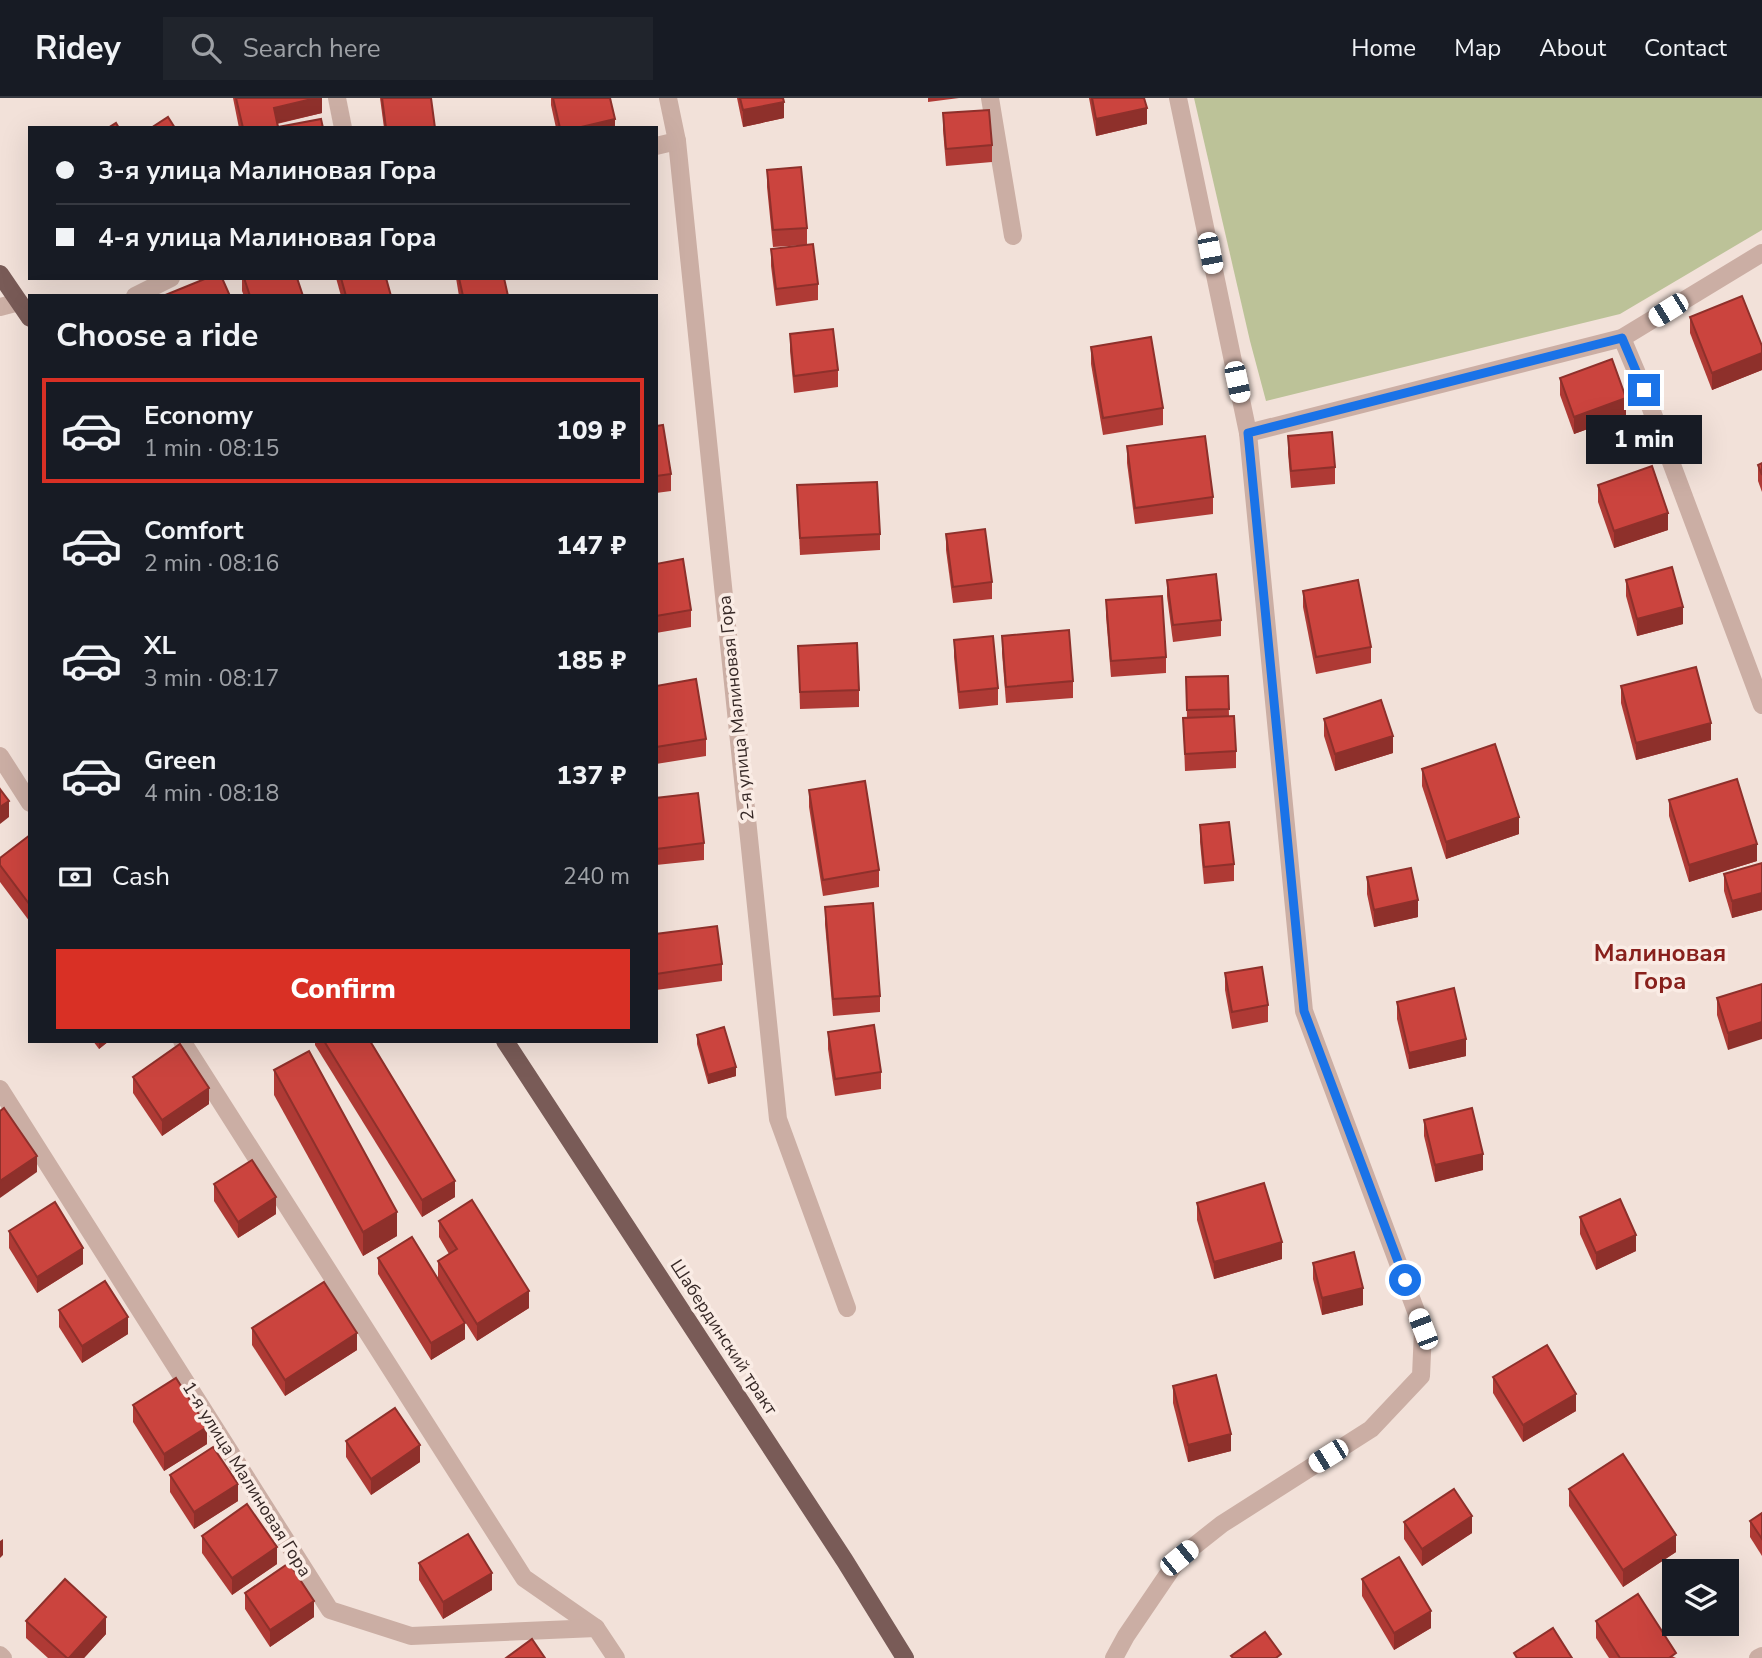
<!DOCTYPE html>
<meta charset="utf-8">
<style>
body{margin:0;font-family:"Nunito Sans",sans-serif;background:#20242c;color:#f1f3f6;height:100vh;display:flex;flex-direction:column;font-size:26px;white-space:nowrap}
*{box-sizing:border-box;margin:0}
p{font-size:23px;color:#9ea1a6}
.icon{flex:none;width:38px;height:38px;fill:none;stroke:currentColor;stroke-width:2;stroke-linecap:round;stroke-linejoin:round}
.map{position:relative;flex:1;overflow:hidden}
.drawer{position:absolute;left:28px;top:196px;width:630px;height:749px;display:flex;flex-direction:column;background:#171b24;border-radius:0px;box-shadow:0 7px 28px #0002}
.drawer>*{flex:none}
.hud{position:absolute;left:28px;top:28px;width:630px;height:154px;border-radius:0px;box-shadow:0 7px 28px #0002;display:grid;align-content:center;height:154px;padding:0 28px;background:#171b24}
.fabs{position:absolute;left:1662px;top:1461px;display:grid;gap:14px}
.fabs a{display:grid;place-items:center;width:77px;height:77px;border-radius:0px;background:#171b24;box-shadow:0 7px 28px #0002;font-size:35px}
.end{position:absolute;width:32px;height:32px;margin:-16px;border:9px solid #1a73e8;background:#fff;box-shadow:0 0 0 4px #fff}
.from{border-radius:50%}
.bubble{position:absolute;height:49px;border-radius:0px;background:#171b24;box-shadow:0 7px 28px #0002;font-size:23px;font-weight:800;line-height:49px;text-align:center}
.car{position:absolute;width:21px;height:42px;margin:-21px -10px;border-radius:9px;box-shadow:0 0 5px 2px #0007;background:linear-gradient(#fff 24%,#345 0 40%,#fff 0 76%,#345 0 86%,#fff 0)}
.hud b{display:flex;align-items:center;gap:24px;height:66px;font-size:26px}
.hud b+b{border-top:2px solid #363941}
.hud i{width:18px;height:18px;background:#f1f3f6}
ul{padding:0;list-style:none}
li{display:flex;align-items:center;gap:21px;height:105px;margin:0 14px 10px;padding:0 14px;border:4px solid transparent;border-radius:0px}
li div{flex:1}
li b{display:block;font-size:26px}
li em{font-style:normal;font-weight:800}
li.current{border-color:#d93025}
li>.icon{width:63px;height:63px;stroke-width:1.5}
h2{padding:0 28px;font-size:32px;line-height:84px}
.pay{display:flex;align-items:center;gap:18px;height:77px;padding:0 28px;font-size:26px}
.pay p{margin-inline-start:auto}
.cta{display:flex;gap:14px;margin-top:auto;padding:14px 28px}
.cta a{flex:1;height:80px;border-radius:0px;background:#d93025;color:#fff;font-size:28px;font-weight:800;line-height:80px;text-align:center}
header{display:flex;align-items:center;gap:42px;box-sizing:border-box;height:98px;padding:0 35px;background:#171b24;border-bottom:2px solid #363941}
header strong{font-size:33px}
nav{display:flex;gap:38px;margin-inline-start:auto;font-size:24px}
.search{width:490px;height:63px;background:#20242c;display:flex;align-items:center;gap:18px;box-sizing:border-box;padding:0 24px;border-radius:0px;color:#9ea1a6;font-size:26px}
.map>svg:first-child{display:block}
.green{fill:#bcc298}
.lines{fill:none;stroke-linecap:round;stroke-linejoin:round}
.minor{stroke:#cbaea4;stroke-width:18}
.major{stroke:#795b57;stroke-width:18}
.wall{fill:#af3a35}
.shaded-wall{fill:#8e302b}
.building{fill:#cb443e;stroke:#8e302b;stroke-width:2}
.route{stroke:#1a73e8;stroke-width:9}
.labels{text-anchor:middle;stroke-width:7;stroke-linejoin:round;paint-order:stroke}
.street-label{font-size:18px;fill:#362826;stroke:#faece5}
.district-label{font-size:24px;font-weight:bold;fill:#88201c;stroke:#faece5}
</style>
<header>
<strong>Ridey</strong>
<div class="search"><svg class="icon" aria-label="search" viewBox="0 0 24 24"><circle cx="10" cy="10" r="6"/><path d="M15 15l6 6"/></svg>Search here</div>
<nav><a>Home</a><a>Map</a><a>About</a><a>Contact</a></nav>
</header>
<div class="map">
<svg width="1762" height="1560" viewBox="0 0 1762 1560">
<rect width="100%" height="100%" fill="#f2e1d9"/>
<polygon class="green" points="1194,0 1762,0 1762,132 1620,216 1266,303 1250,243"/>
<g class="lines">
<g class="minor">
<polyline points="337,0 343,30"/>
<polyline points="668,0 677,43 778,1021 847,1210"/>
<polyline points="990,0 1013,138"/>
<polyline points="656,48 677,43"/>
<polyline points="135,198 171,180"/>
<polyline points="0,209 19,204"/>
<polyline points="1622,240 1644,292 1762,607"/>
<polyline points="1248,335 1622,240 1762,155"/>
<polyline points="0,658 30,705"/>
<polyline points="182,943 524,1480 596,1530"/>
<polyline points="0,991 330,1512 411,1538 596,1530 616,1560"/>
<polyline points="0,1557 3,1560"/>
<polyline points="1114,1560 1126,1538 1179,1460 1222,1426 1371,1331 1421,1278 1423,1232 1304,913 1248,335 1178,0"/>
<polyline points="1758,1560 1762,1558"/>
</g>
<g class="major">
<polyline points="0,176 30,220"/>
<polyline points="505,943 845,1463 905,1560"/>
</g>
</g>
<g class="wall">
<polygon points="233,0 322,0 322,15 277,26 278,29 323,30 239,30"/>
<polygon points="380,0 431,0 435,30 384,30"/>
<polygon points="551,0 610,0 615,30 556,30 551,7"/>
<polygon points="737,0 783,0 784,20 743,29"/>
<polygon points="928,0 959,0 928,4"/>
<polygon points="1089,0 1144,0 1147,26 1096,38"/>
<polygon points="943,15 992,47 992,64 946,68 943,32"/>
<polygon points="767,72 807,130 807,146 818,186 818,202 776,208 771,168 771,151 806,147 773,149 767,89"/>
<polygon points="242,180 297,180 303,198 244,198 242,193"/>
<polygon points="336,180 386,180 391,198 341,198"/>
<polygon points="456,180 504,180 508,198 459,198"/>
<polygon points="1690,219 1762,248 1762,272 1712,292 1690,235"/>
<polygon points="790,236 838,272 838,289 794,295 790,253"/>
<polygon points="1091,249 1163,310 1163,327 1103,337 1091,266"/>
<polygon points="1560,280 1626,317 1574,336 1560,297"/>
<polygon points="656,328 671,376 671,393 656,395"/>
<polygon points="1288,338 1335,369 1335,386 1291,390 1288,355"/>
<polygon points="1127,348 1213,399 1213,416 1135,426 1127,365"/>
<polygon points="1762,365 1762,394 1758,383 1758,367"/>
<polygon points="797,387 880,436 880,452 800,457"/>
<polygon points="1598,387 1668,432 1614,450 1598,404"/>
<polygon points="946,436 992,484 992,501 953,505 946,452"/>
<polygon points="656,466 691,512 691,529 656,535"/>
<polygon points="1167,482 1221,522 1221,538 1173,544 1167,498"/>
<polygon points="1626,482 1683,526 1637,538 1626,498"/>
<polygon points="1303,493 1371,549 1371,565 1316,576 1303,509"/>
<polygon points="1106,502 1166,559 1166,575 1111,579 1106,518"/>
<polygon points="1002,538 1073,583 1073,600 1006,605 1002,555"/>
<polygon points="954,542 998,590 998,607 959,611 954,559"/>
<polygon points="798,548 859,592 859,609 800,611"/>
<polygon points="1228,578 1229,618 1236,653 1236,670 1185,673 1183,620 1187,620 1186,579"/>
<polygon points="656,588 706,641 706,658 656,666"/>
<polygon points="1621,588 1711,642 1636,662 1621,605"/>
<polygon points="1324,621 1393,655 1335,673 1324,638"/>
<polygon points="1422,671 1519,736 1446,761 1422,688"/>
<polygon points="809,692 879,772 879,789 823,798 809,709"/>
<polygon points="656,700 704,745 704,762 656,767"/>
<polygon points="1669,702 1757,763 1689,784 1669,718"/>
<polygon points="1200,727 1234,766 1234,783 1204,786 1200,744"/>
<polygon points="30,737 30,824 0,784 0,760"/>
<polygon points="1762,765 1762,812 1732,820 1724,793 1724,776"/>
<polygon points="1367,779 1418,819 1374,829 1367,796"/>
<polygon points="825,809 880,898 880,914 833,918 825,826"/>
<polygon points="656,836 722,866 722,883 656,892"/>
<polygon points="1225,875 1268,907 1268,924 1232,931 1225,892"/>
<polygon points="1762,886 1728,952 1717,917 1717,900"/>
<polygon points="1397,904 1466,958 1409,971 1397,921"/>
<polygon points="828,934 881,974 881,991 835,998 828,951"/>
<polygon points="697,937 736,978 708,986 697,946"/>
<polygon points="93,943 109,943 99,951"/>
<polygon points="315,943 370,943 455,1099 422,1119 315,947"/>
<polygon points="274,972 397,1138 363,1158 274,997"/>
<polygon points="133,979 209,1006 162,1038 133,995"/>
<polygon points="1424,1022 1483,1072 1435,1084 1424,1038"/>
<polygon points="214,1086 276,1116 238,1140 214,1103"/>
<polygon points="1197,1105 1282,1161 1214,1181 1197,1122"/>
<polygon points="1580,1119 1636,1153 1596,1172 1580,1136"/>
<polygon points="439,1123 529,1210 477,1243 438,1181 465,1241 431,1262 378,1176 378,1160 438,1180 438,1163 449,1156 439,1139"/>
<polygon points="9,1133 83,1166 37,1195 9,1150"/>
<polygon points="1313,1165 1363,1207 1322,1217 1313,1181"/>
<polygon points="59,1212 128,1236 82,1265 59,1229"/>
<polygon points="252,1230 357,1252 285,1298 252,1247"/>
<polygon points="1493,1279 1576,1313 1523,1344 1493,1295"/>
<polygon points="1173,1288 1231,1353 1188,1364 1173,1305"/>
<polygon points="133,1307 207,1346 164,1373 133,1324"/>
<polygon points="346,1343 420,1364 371,1397 346,1359"/>
<polygon points="170,1377 238,1403 194,1431 170,1394"/>
<polygon points="1569,1391 1676,1454 1623,1489 1569,1408"/>
<polygon points="1762,1415 1762,1458 1750,1439 1750,1423"/>
<polygon points="1404,1424 1472,1435 1422,1468 1404,1441"/>
<polygon points="202,1438 277,1466 232,1497 202,1455"/>
<polygon points="419,1465 492,1492 443,1521 419,1482"/>
<polygon points="1362,1481 1431,1530 1394,1552 1362,1498"/>
<polygon points="245,1495 314,1519 270,1549 245,1511"/>
<polygon points="26,1523 106,1536 84,1560 48,1560 26,1540"/>
<polygon points="1596,1523 1676,1560 1609,1560 1596,1540"/>
</g>
<g class="shaded-wall">
<polygon points="316,0 322,0 322,15 274,26 274,10"/>
<polygon points="784,4 784,20 743,29 743,12"/>
<polygon points="1147,10 1147,26 1096,38 1096,21"/>
<polygon points="615,21 615,30 577,30"/>
<polygon points="1762,255 1762,272 1712,292 1712,275"/>
<polygon points="1626,300 1626,317 1574,336 1574,319"/>
<polygon points="1668,415 1668,432 1614,450 1614,433"/>
<polygon points="1683,509 1683,526 1637,538 1637,521"/>
<polygon points="1711,625 1711,642 1636,662 1636,645"/>
<polygon points="1393,638 1393,655 1335,673 1335,656"/>
<polygon points="9,703 9,719 0,726 0,709"/>
<polygon points="1519,719 1519,736 1446,761 1446,744"/>
<polygon points="1757,746 1757,763 1689,784 1689,767"/>
<polygon points="1762,795 1762,812 1732,820 1732,803"/>
<polygon points="1418,802 1418,819 1374,829 1374,812"/>
<polygon points="1762,924 1762,941 1728,952 1728,935"/>
<polygon points="1466,941 1466,958 1409,971 1409,955"/>
<polygon points="99,943 109,943 99,951"/>
<polygon points="736,969 736,978 708,986 708,977"/>
<polygon points="209,990 209,1006 162,1038 162,1022"/>
<polygon points="1483,1056 1483,1072 1435,1084 1435,1067"/>
<polygon points="37,1058 37,1074 0,1100 0,1083"/>
<polygon points="455,1083 455,1099 422,1119 422,1102"/>
<polygon points="276,1099 276,1116 238,1140 238,1124"/>
<polygon points="397,1114 397,1138 363,1158 363,1134"/>
<polygon points="1636,1137 1636,1153 1596,1172 1596,1155"/>
<polygon points="1282,1144 1282,1161 1214,1181 1214,1164"/>
<polygon points="83,1150 83,1166 37,1195 37,1179"/>
<polygon points="1363,1190 1363,1207 1322,1217 1322,1200"/>
<polygon points="529,1193 529,1210 477,1243 477,1226"/>
<polygon points="128,1219 128,1236 82,1265 82,1248"/>
<polygon points="465,1225 465,1241 431,1262 431,1245"/>
<polygon points="357,1235 357,1252 285,1298 285,1282"/>
<polygon points="1576,1296 1576,1313 1523,1344 1523,1327"/>
<polygon points="207,1329 207,1346 164,1373 164,1356"/>
<polygon points="1231,1336 1231,1353 1188,1364 1188,1347"/>
<polygon points="420,1347 420,1364 371,1397 371,1381"/>
<polygon points="238,1386 238,1403 194,1431 194,1414"/>
<polygon points="1472,1418 1472,1435 1422,1468 1422,1451"/>
<polygon points="1676,1437 1676,1454 1623,1489 1623,1472"/>
<polygon points="3,1441 3,1457 0,1460 0,1443"/>
<polygon points="277,1449 277,1466 232,1497 232,1480"/>
<polygon points="492,1475 492,1492 443,1521 443,1504"/>
<polygon points="314,1503 314,1519 270,1549 270,1532"/>
<polygon points="1431,1513 1431,1530 1394,1552 1394,1535"/>
<polygon points="106,1519 106,1536 84,1560 69,1560"/>
</g>
<g class="building">
<polygon points="236,0 316,0 274,10 278,29 321,21 323,30 243,30"/>
<polygon points="382,0 431,0 435,30 386,30"/>
<polygon points="553,0 610,0 615,21 577,30 560,30"/>
<polygon points="740,0 783,0 784,4 743,12"/>
<polygon points="1092,0 1144,0 1147,10 1096,21"/>
<polygon points="989,12 992,47 946,51 943,15"/>
<polygon points="168,19 175,30 151,30"/>
<polygon points="116,25 119,30 108,30"/>
<polygon points="801,69 807,130 773,132 767,72"/>
<polygon points="813,146 818,186 776,191 771,151"/>
<polygon points="207,180 222,180 230,198 163,198"/>
<polygon points="244,180 297,180 303,198 250,198"/>
<polygon points="341,180 386,180 391,198 346,198"/>
<polygon points="459,180 504,180 508,198 463,198"/>
<polygon points="1742,198 1762,248 1762,255 1712,275 1690,219"/>
<polygon points="833,231 838,272 794,278 790,236"/>
<polygon points="1151,239 1163,310 1103,320 1091,249"/>
<polygon points="1612,261 1626,300 1574,319 1560,280"/>
<polygon points="663,327 671,376 656,378 656,328"/>
<polygon points="1332,334 1335,369 1291,373 1288,338"/>
<polygon points="1205,338 1213,399 1135,410 1127,348"/>
<polygon points="1762,365 1762,377 1758,367"/>
<polygon points="1652,368 1668,415 1614,433 1598,387"/>
<polygon points="877,384 880,436 800,440 797,387"/>
<polygon points="985,431 992,484 953,489 946,436"/>
<polygon points="683,461 691,512 656,518 656,466"/>
<polygon points="1672,469 1683,509 1637,521 1626,482"/>
<polygon points="1216,476 1221,522 1173,527 1167,482"/>
<polygon points="1358,482 1371,549 1316,559 1303,493"/>
<polygon points="1162,498 1166,559 1111,563 1106,502"/>
<polygon points="1069,532 1073,583 1006,589 1002,538"/>
<polygon points="993,538 998,590 959,594 954,542"/>
<polygon points="857,545 859,592 800,594 798,548"/>
<polygon points="1696,569 1711,625 1636,645 1621,588"/>
<polygon points="1228,578 1229,611 1187,612 1186,579"/>
<polygon points="696,581 706,641 656,649 656,588"/>
<polygon points="1381,602 1393,638 1335,656 1324,621"/>
<polygon points="1234,618 1236,653 1185,656 1183,620"/>
<polygon points="1495,646 1519,719 1446,744 1422,671"/>
<polygon points="1737,681 1757,746 1689,767 1669,702"/>
<polygon points="865,683 879,772 823,782 809,692"/>
<polygon points="0,691 9,703 0,709"/>
<polygon points="698,695 704,745 656,751 656,700"/>
<polygon points="1229,724 1234,766 1204,769 1200,727"/>
<polygon points="30,737 30,807 0,767 0,760"/>
<polygon points="1762,765 1762,795 1732,803 1724,776"/>
<polygon points="1411,770 1418,802 1374,812 1367,779"/>
<polygon points="873,805 880,898 833,901 825,809"/>
<polygon points="717,828 722,866 656,876 656,836"/>
<polygon points="1262,869 1268,907 1232,914 1225,875"/>
<polygon points="1762,886 1762,924 1728,935 1717,900"/>
<polygon points="1454,890 1466,941 1409,955 1397,904"/>
<polygon points="874,927 881,974 835,981 828,934"/>
<polygon points="724,929 736,969 708,977 697,937"/>
<polygon points="324,943 370,943 455,1083 422,1102"/>
<polygon points="180,946 209,990 162,1022 133,979"/>
<polygon points="309,953 397,1114 363,1134 274,972"/>
<polygon points="4,1010 37,1058 0,1083 0,1013"/>
<polygon points="1472,1010 1483,1056 1435,1067 1424,1022"/>
<polygon points="252,1062 276,1099 238,1124 214,1086"/>
<polygon points="1264,1085 1282,1144 1214,1164 1197,1105"/>
<polygon points="1620,1101 1636,1137 1596,1155 1580,1119"/>
<polygon points="472,1102 529,1193 477,1226 438,1163 457,1151 439,1123"/>
<polygon points="55,1104 83,1150 37,1179 9,1133"/>
<polygon points="412,1139 465,1225 431,1245 378,1160"/>
<polygon points="1354,1154 1363,1190 1322,1200 1313,1165"/>
<polygon points="105,1183 128,1219 82,1248 59,1212"/>
<polygon points="324,1184 357,1235 285,1282 252,1230"/>
<polygon points="1547,1247 1576,1296 1523,1327 1493,1279"/>
<polygon points="1216,1277 1231,1336 1188,1347 1173,1288"/>
<polygon points="176,1280 207,1329 164,1356 133,1307"/>
<polygon points="395,1310 420,1347 371,1381 346,1343"/>
<polygon points="213,1349 238,1386 194,1414 170,1377"/>
<polygon points="1623,1356 1676,1437 1623,1472 1569,1391"/>
<polygon points="1454,1391 1472,1418 1422,1451 1404,1424"/>
<polygon points="247,1406 277,1449 232,1480 202,1438"/>
<polygon points="1762,1415 1762,1441 1750,1423"/>
<polygon points="468,1436 492,1475 443,1504 419,1465"/>
<polygon points="1399,1459 1431,1513 1394,1535 1362,1481"/>
<polygon points="289,1465 314,1503 270,1532 245,1495"/>
<polygon points="65,1481 106,1519 69,1560 67,1560 26,1523"/>
<polygon points="1638,1496 1676,1555 1669,1560 1620,1560 1596,1523"/>
<polygon points="1553,1530 1572,1560 1517,1560 1514,1555"/>
<polygon points="1265,1534 1281,1556 1276,1560 1233,1560 1231,1558"/>
<polygon points="532,1541 545,1560 506,1560"/>
</g>
<g class="lines">
<polyline class="route" points="1405,1182 1304,913 1248,335 1622,240 1644,292"/>
</g>
<g class="labels">
<g class="street-label">
<text transform="translate(736 610) rotate(-96)" y="6">2-я улица Малиновая Гора</text>
<text transform="translate(724 1239) rotate(57)" y="6">Шабердинский тракт</text>
<text transform="translate(247 1381) rotate(58)" y="6">1-я улица Малиновая Гора</text>
</g>
<g class="district-label">
<text x="1660" y="863">Малиновая<tspan x="1660" dy="28">Гора</tspan></text>
</g>
</g>
</svg>
<div class="fabs">
<a><svg class="icon" aria-label="layers" viewBox="0 0 24 24"><path d="M12 4l9 5-9 5-9-5zM3 14l9 5 9-5"/></svg></a>
</div>
<i class="end from" style="left:1405px;top:1182px"></i>
<i class="end" style="left:1644px;top:292px"></i>
<div class="bubble" style="left:1586px;top:317px;width:116px">1 min</div>
<i class="car" style="left:1210px;top:155px;rotate:169deg"></i>
<i class="car" style="left:1668px;top:212px;rotate:238deg"></i>
<i class="car" style="left:1237px;top:284px;rotate:168deg"></i>
<i class="car" style="left:1423px;top:1231px;rotate:339deg"></i>
<i class="car" style="left:1328px;top:1358px;rotate:238deg"></i>
<i class="car" style="left:1179px;top:1460px;rotate:51deg"></i>
<div class="hud">
<b><i class="from"></i>3-я улица Малиновая Гора</b>
<b><i></i>4-я улица Малиновая Гора</b>
</div>
<section class="drawer">
<h2>Choose a ride</h2>
<ul>
<li class="current"><svg class="icon" aria-label="car" viewBox="0 0 24 24"><path d="M5 17H2v-5l4-1 3-4h7l3 4 3 1v5h-3M9 17h6M6 11h13"/><circle cx="7" cy="17" r="2"/><circle cx="17" cy="17" r="2"/></svg><div><b>Economy</b><p>1 min · 08:15</p></div><em>109 ₽</em></li>
<li><svg class="icon" aria-label="car" viewBox="0 0 24 24"><path d="M5 17H2v-5l4-1 3-4h7l3 4 3 1v5h-3M9 17h6M6 11h13"/><circle cx="7" cy="17" r="2"/><circle cx="17" cy="17" r="2"/></svg><div><b>Comfort</b><p>2 min · 08:16</p></div><em>147 ₽</em></li>
<li><svg class="icon" aria-label="car" viewBox="0 0 24 24"><path d="M5 17H2v-5l4-1 3-4h7l3 4 3 1v5h-3M9 17h6M6 11h13"/><circle cx="7" cy="17" r="2"/><circle cx="17" cy="17" r="2"/></svg><div><b>XL</b><p>3 min · 08:17</p></div><em>185 ₽</em></li>
<li><svg class="icon" aria-label="car" viewBox="0 0 24 24"><path d="M5 17H2v-5l4-1 3-4h7l3 4 3 1v5h-3M9 17h6M6 11h13"/><circle cx="7" cy="17" r="2"/><circle cx="17" cy="17" r="2"/></svg><div><b>Green</b><p>4 min · 08:18</p></div><em>137 ₽</em></li>
</ul>
<div class="pay"><svg class="icon" aria-label="cash" viewBox="0 0 24 24"><path d="M3 7h18v10H3z"/><circle cx="12" cy="12" r="2"/></svg>Cash<p>240 m</p></div>
<div class="cta"><a>Confirm</a></div>
</section>
</div>
